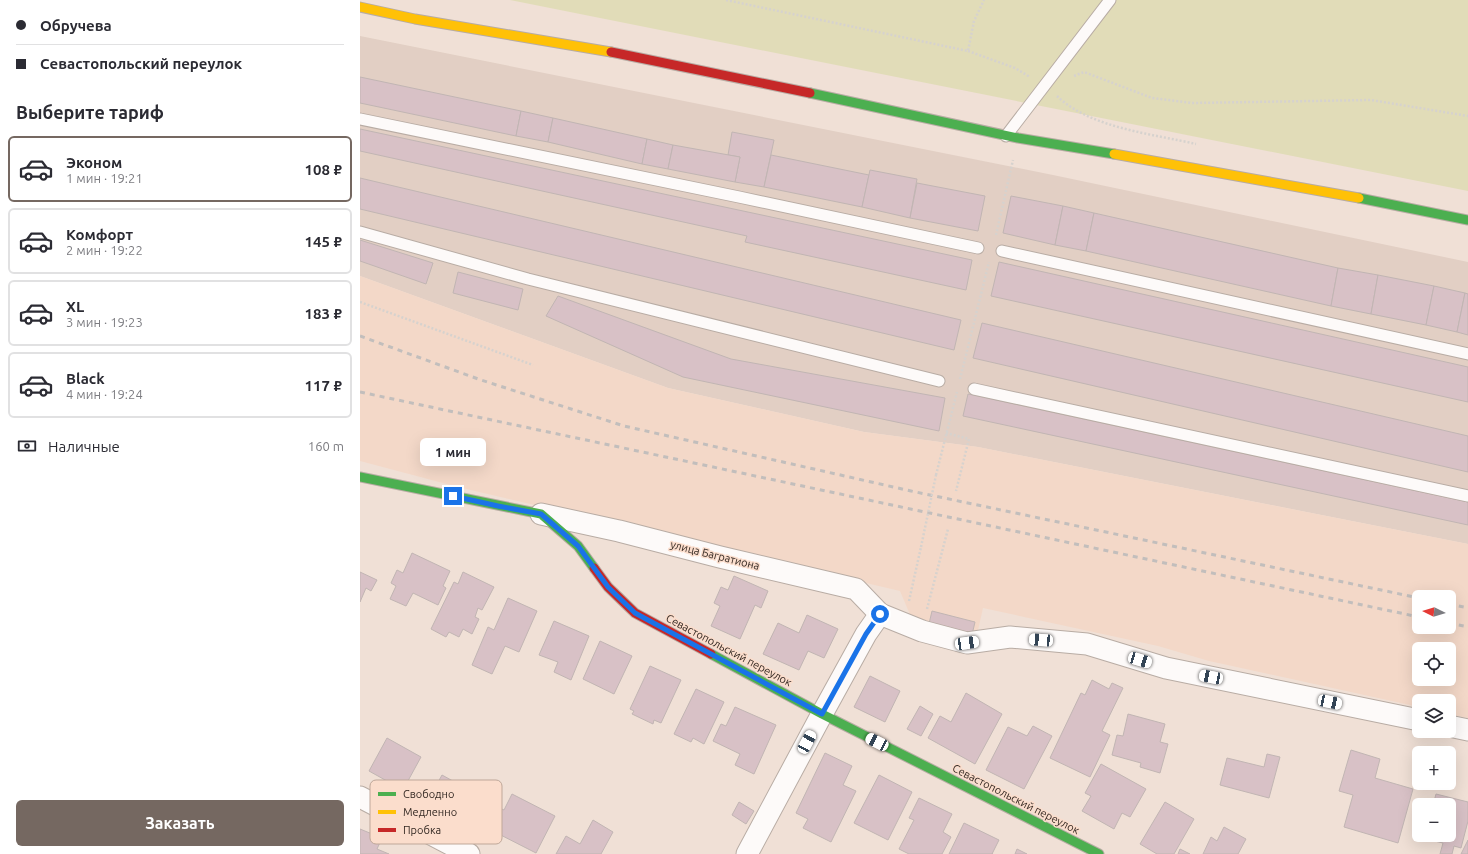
<!DOCTYPE html>
<html lang="ru">
<meta charset="utf-8">
<style>
body{margin:0;font-family:Ubuntu,sans-serif;background:#f7f7f7;color:#2b2b33;height:100vh;display:flex;flex-direction:column;font-size:15px;white-space:nowrap}
*{box-sizing:border-box;margin:0}
p{font-size:13px;color:#7c7c81}
.icon{flex:none;width:22px;height:22px;fill:none;stroke:currentColor;stroke-width:2;stroke-linecap:round;stroke-linejoin:round}
.map{position:relative;flex:1;overflow:hidden}
.panel{display:flex;flex-direction:column;background:#fff;width:360px}
.panel>*{flex:none}
.guide{display:grid;align-content:center;height:88px;padding:0 16px;background:#fff}
.needle{width:26px;rotate:275deg}
.buttons{position:absolute;left:1052px;top:590px;display:grid;gap:8px}
.buttons a{display:grid;place-items:center;width:44px;height:44px;border-radius:6px;background:#fff;box-shadow:0 4px 16px #0002;font-size:20px}
.end{position:absolute;width:18px;height:18px;margin:-9px;border:5px solid #1a73e8;background:#fff;box-shadow:0 0 0 2px #fff}
.from{border-radius:50%}
.bubble{position:absolute;height:28px;border-radius:6px;background:#fff;box-shadow:0 4px 16px #0002;font-size:13px;font-weight:700;line-height:28px;text-align:center}
.car{position:absolute;width:12px;height:24px;margin:-12px -6px;border-radius:5px;box-shadow:0 0 3px 1px #0007;background:linear-gradient(#fff 24%,#345 0 40%,#fff 0 76%,#345 0 86%,#fff 0)}
.guide b{display:flex;align-items:center;gap:14px;height:38px;font-size:15px}
.guide b+b{border-top:1px solid #e1e1e2}
.guide i{width:10px;height:10px;background:#2b2b33}
ul{padding:0;list-style:none}
li{display:flex;align-items:center;gap:12px;height:66px;margin:0 8px 6px;padding:0 8px;border:2px solid #e1e1e2;border-radius:6px}
li div{flex:1}
li b{display:block;font-size:15px}
li em{font-style:normal;font-weight:700}
li.active{border-color:#756861}
li>.icon{width:36px;height:36px;stroke-width:1.5}
h2{padding:0 16px;font-size:18px;line-height:48px}
.pay{display:flex;align-items:center;gap:10px;height:44px;padding:0 16px;font-size:15px}
.pay p{margin-inline-start:auto}
.button{display:flex;gap:8px;margin-top:auto;padding:8px 16px}
.button a{flex:1;height:46px;border-radius:6px;background:#756861;color:#fff;font-size:16px;font-weight:700;line-height:46px;text-align:center}
main{display:flex;flex:1;min-height:0}
.map>svg:first-child{display:block}
.industrial{fill:#e2cfc4}
.built{fill:#f3d8c8;fill-rule:evenodd}
.green{fill:#e1dcb8}
.building{fill:#d8c1c6;stroke:#c1b5b3}
.lines{fill:none;stroke-linecap:round;stroke-linejoin:round}
.lane-casing{stroke:#b8aca4;stroke-width:13}
.street-casing{stroke:#b8aca4;stroke-width:23}
.fast-casing{stroke:#b8aca4;stroke-width:11}
.slow-casing{stroke:#b8aca4;stroke-width:11}
.jam-casing{stroke:#b8aca4;stroke-width:11}
.path{stroke:#d6d2ce;stroke-width:2.5;stroke-dasharray:2 2;stroke-linecap:butt}
.lane{stroke:#fdfaf9;stroke-width:11}
.street{stroke:#fdfaf9;stroke-width:21}
.fast{stroke:#4caf50;stroke-width:9}
.slow{stroke:#ffc107;stroke-width:9}
.jam{stroke:#c62828;stroke-width:9}
.rail{stroke:#c2bebc;stroke-width:3;stroke-dasharray:5 5;stroke-linecap:butt}
.path-bridge{stroke:#d6d2ce;stroke-width:2.5;stroke-dasharray:2 2;stroke-linecap:butt}
.route{stroke:#1a73e8;stroke-width:5}
.labels{text-anchor:middle;stroke-width:3;stroke-linejoin:round;paint-order:stroke}
.street-label{font-size:11px;fill:#332822;stroke:#fbddcc}
.key{fill:#fbddcc;stroke:#bfa799;stroke-width:1}
.key-label{font-size:11px;fill:#332822}
</style>
<main>
<section class="panel">
<div class="guide">
<b><i class="from"></i>Обручева</b>
<b><i></i>Севастопольский переулок</b>
</div>
<h2>Выберите тариф</h2>
<ul>
<li class="active"><svg class="icon" aria-label="car" viewBox="0 0 24 24"><path d="M5 17H2v-5l4-1 3-4h7l3 4 3 1v5h-3M9 17h6M6 11h13"/><circle cx="7" cy="17" r="2"/><circle cx="17" cy="17" r="2"/></svg><div><b>Эконом</b><p>1 мин · 19:21</p></div><em>108 ₽</em></li>
<li><svg class="icon" aria-label="car" viewBox="0 0 24 24"><path d="M5 17H2v-5l4-1 3-4h7l3 4 3 1v5h-3M9 17h6M6 11h13"/><circle cx="7" cy="17" r="2"/><circle cx="17" cy="17" r="2"/></svg><div><b>Комфорт</b><p>2 мин · 19:22</p></div><em>145 ₽</em></li>
<li><svg class="icon" aria-label="car" viewBox="0 0 24 24"><path d="M5 17H2v-5l4-1 3-4h7l3 4 3 1v5h-3M9 17h6M6 11h13"/><circle cx="7" cy="17" r="2"/><circle cx="17" cy="17" r="2"/></svg><div><b>XL</b><p>3 мин · 19:23</p></div><em>183 ₽</em></li>
<li><svg class="icon" aria-label="car" viewBox="0 0 24 24"><path d="M5 17H2v-5l4-1 3-4h7l3 4 3 1v5h-3M9 17h6M6 11h13"/><circle cx="7" cy="17" r="2"/><circle cx="17" cy="17" r="2"/></svg><div><b>Black</b><p>4 мин · 19:24</p></div><em>117 ₽</em></li>
</ul>
<div class="pay"><svg class="icon" aria-label="cash" viewBox="0 0 24 24"><path d="M3 7h18v10H3z"/><circle cx="12" cy="12" r="2"/></svg>Наличные<p>160 m</p></div>
<div class="button"><a>Заказать</a></div>
</section>
<div class="map">
<svg width="1108" height="854" viewBox="0 0 1108 854">
<rect width="100%" height="100%" fill="#f0e0d6"/>
<polygon class="industrial" points="0,36 693,175 1108,262 1108,544 618,447 504,432 308,388 0,276"/>
<path class="built" d="M0 276 308 388 504 432 618 447 1108 544V718L1089 714V701H1059V707L849 661 798 646 623 608 614 648 559 636 540 591 98 487 0 461ZM1059 597H1089V627H1059ZM1059 649H1089V679H1059Z"/>
<polygon class="green" points="150,0 1108,0 1108,191"/>
<g class="building">
<polygon points="0,77 161,111 156,136 0,103"/>
<polygon points="161,111 193,118 188,142 156,136"/>
<polygon points="193,118 287,139 282,164 188,142"/>
<polygon points="0,129 612,260 606,290 385,242 387,236 0,151"/>
<polygon points="372,132 414,140 404,187 375,182 380,157 368,155"/>
<polygon points="287,139 313,145 308,169 282,164"/>
<polygon points="313,145 380,157 375,182 308,169"/>
<polygon points="411,155 509,175 502,207 404,187"/>
<polygon points="510,170 557,179 550,218 502,207"/>
<polygon points="0,178 601,320 594,350 0,209"/>
<polygon points="557,183 625,196 618,231 550,218"/>
<polygon points="651,196 703,206 695,245 643,233"/>
<polygon points="703,206 734,213 726,251 695,245"/>
<polygon points="734,213 978,268 971,306 726,251"/>
<polygon points="0,240 73,263 66,284 0,261"/>
<polygon points="639,262 1108,367 1108,402 631,296"/>
<polygon points="978,268 1018,275 1011,314 971,306"/>
<polygon points="98,272 163,289 158,310 93,293"/>
<polygon points="1018,275 1074,286 1066,325 1011,314"/>
<polygon points="1074,286 1105,293 1097,332 1066,325"/>
<polygon points="1105,293 1108,294 1108,335 1097,332"/>
<polygon points="198,296 371,359 585,398 579,431 323,377 186,316"/>
<polygon points="622,323 1108,436 1108,472 613,358"/>
<polygon points="608,394 1108,502 1108,525 603,416"/>
<polygon points="52,553 90,571 83,586 86,588 78,605 53,593 46,606 30,599 36,586 31,583 37,570 43,573"/>
<polygon points="0,572 17,580 11,591 6,588 0,602"/>
<polygon points="103,572 134,587 122,610 118,608 115,617 119,619 112,634 103,629 99,637 89,632 86,637 71,629 94,582 98,584"/>
<polygon points="374,576 408,591 401,608 395,605 380,639 351,626 360,606 354,603 361,587 368,590"/>
<polygon points="148,598 177,611 159,652 145,646 132,674 112,665 128,627 134,630"/>
<polygon points="572,611 615,622 611,639 568,628"/>
<polygon points="447,615 478,629 464,658 448,651 439,670 403,654 418,623 439,633"/>
<polygon points="194,621 229,636 211,680 194,672 198,662 179,655"/>
<polygon points="240,641 272,656 254,694 223,679"/>
<polygon points="290,666 321,680 301,723 294,720 293,724 272,714 274,711 270,709"/>
<polygon points="510,676 540,691 525,722 494,707"/>
<polygon points="732,680 749,689 752,683 763,688 742,731 750,735 730,777 690,758 721,693 725,695"/>
<polygon points="336,689 364,702 344,744 333,738 331,742 314,734"/>
<polygon points="606,693 642,714 615,764 568,738 580,716 591,722"/>
<polygon points="560,706 573,714 561,736 547,729"/>
<polygon points="375,707 416,725 394,774 375,765 380,754 353,741 361,724 366,726"/>
<polygon points="768,714 805,724 800,742 808,744 800,773 780,767 781,763 752,755 757,735 763,736"/>
<polygon points="673,726 692,736 664,789 626,770 648,727 667,736"/>
<polygon points="27,738 61,757 43,790 9,771"/>
<polygon points="991,750 1020,759 1015,778 1053,789 1038,843 984,827 993,795 979,791"/>
<polygon points="465,753 492,766 483,785 496,791 471,842 443,828 448,819 436,813"/>
<polygon points="907,754 920,757 909,798 860,785 867,758 904,767"/>
<polygon points="741,764 786,789 770,817 762,813 754,829 722,811 731,796 725,793"/>
<polygon points="82,775 120,796 105,823 67,802"/>
<polygon points="519,775 552,792 528,840 494,823"/>
<polygon points="152,794 195,816 176,853 125,827 135,806 144,810"/>
<polygon points="1076,794 1108,802 1108,821 1101,848 1094,846 1092,854 1080,854 1083,843 1057,837 1059,829 1059,835 1089,835 1089,805 1073,805"/>
<polygon points="559,798 592,814 583,832 591,837 582,854 549,854 539,849 554,820 549,818"/>
<polygon points="379,802 394,811 386,824 372,815"/>
<polygon points="805,802 834,819 814,854 797,854 780,844"/>
<polygon points="233,820 253,832 241,854 196,854 206,836 220,844"/>
<polygon points="604,823 639,840 632,854 633,854 589,854"/>
<polygon points="864,827 886,839 878,854 843,854 851,837 857,841"/>
<polygon points="0,829 22,838 17,849 29,854 0,854"/>
<polygon points="1108,840 1108,854 1101,854"/>
<polygon points="657,849 667,854 655,854"/>
<polygon points="820,849 830,854 818,854"/>
</g>
<g class="lines">
<g class="lane-casing">
<g id="lane">
<polyline points="0,119 379,197 618,248"/>
<polyline points="646,136 750,0"/>
<polyline points="0,232 168,279 579,381"/>
<polyline points="642,251 1108,354"/>
<polyline points="614,389 1108,496"/>
</g>
</g>
<g class="street-casing">
<g id="street">
<polyline points="181,514 259,531 360,557 496,589 520,614 562,631 607,643 650,637 727,644 806,668 1059,720"/>
<polyline points="1089,726 1108,730"/>
<polyline points="0,797 109,854"/>
<polyline points="387,854 462,714 506,634 520,614"/>
</g>
</g>
<g class="fast-casing">
<g id="fast">
<polyline points="450,93 658,138 754,154"/>
<polyline points="999,198 1108,220"/>
<polyline points="0,477 181,514 218,546 234,568"/>
<polyline points="351,654 462,714 739,854"/>
</g>
</g>
<g class="slow-casing">
<g id="slow">
<polyline points="0,7 55,19 251,52"/>
<polyline points="754,154 999,198"/>
</g>
</g>
<g class="jam-casing">
<g id="jam">
<polyline points="251,52 450,93"/>
<polyline points="234,568 248,587 275,613 351,654"/>
</g>
</g>
<g class="path">
<polyline points="366,0 608,51 614,21 624,0"/>
<polyline points="608,51 655,68 670,77"/>
<polyline points="714,76 724,72 792,98 832,103 1011,100 1108,116"/>
<path d="M697 96C730 128 793 134 836 144"/>
<polyline points="636,235 653,160"/>
<polyline points="0,302 173,365"/>
<polyline points="600,379 629,262"/>
<polyline points="586,433 609,439 596,491"/>
<polyline points="576,475 597,392"/>
<polyline points="549,601 561,547"/>
<polyline points="567,609 588,529"/>
</g>
<use href="#lane" class="lane"/>
<use href="#street" class="street"/>
<use href="#fast" class="fast"/>
<use href="#slow" class="slow"/>
<use href="#jam" class="jam"/>
<g class="rail">
<polyline points="0,336 121,380 264,426 551,491 1059,598"/>
<polyline points="0,392 1059,617"/>
<polyline points="1089,604 1108,608"/>
<polyline points="1089,623 1108,627"/>
</g>
<polyline class="path-bridge" points="561,547 576,475"/>
</g>
<g class="lines">
<polyline class="route" points="93,496 138,506 181,514 218,546 248,587 275,613 462,714 506,634 520,614"/>
</g>
<g class="labels">
<g class="street-label">
<text transform="translate(355 555) rotate(14)" y="4">улица Багратиона</text>
<text transform="translate(369 650) rotate(28)" y="4">Севастопольский переулок</text>
<text transform="translate(656 799) rotate(27)" y="4">Севастопольский переулок</text>
</g>
</g>
<rect x="10" y="780" width="132" height="64" rx="6" class="key"/>
<rect x="18" y="792" width="18" height="4" fill="#4caf50"/>
<rect x="18" y="810" width="18" height="4" fill="#ffc107"/>
<rect x="18" y="828" width="18" height="4" fill="#c62828"/>
<g class="key-label">
<text x="43" y="798">Свободно</text>
<text x="43" y="816">Медленно</text>
<text x="43" y="834">Пробка</text>
</g>
</svg>
<div class="buttons">
<a><svg class="needle" viewBox="-14 -14 28 28"><path d="M0-13l5 13h-10z" fill="#e53935"/><path d="M0 13l5-13h-10z" fill="#7c7c81"/></svg></a>
<a><svg class="icon" aria-label="locate" viewBox="0 0 24 24"><circle cx="12" cy="12" r="6"/><path d="M12 2v4M12 18v4M2 12h4M18 12h4"/></svg></a>
<a><svg class="icon" aria-label="layers" viewBox="0 0 24 24"><path d="M12 4l9 5-9 5-9-5zM3 14l9 5 9-5"/></svg></a>
<a>+</a>
<a>−</a>
</div>
<i class="end from" style="left:520px;top:614px"></i>
<i class="end" style="left:93px;top:496px"></i>
<div class="bubble" style="left:60px;top:438px;width:66px">1 мин</div>
<i class="car" style="left:681px;top:640px;rotate:274deg"></i>
<i class="car" style="left:607px;top:643px;rotate:82deg"></i>
<i class="car" style="left:780px;top:660px;rotate:107deg"></i>
<i class="car" style="left:851px;top:677px;rotate:281deg"></i>
<i class="car" style="left:970px;top:702px;rotate:102deg"></i>
<i class="car" style="left:447px;top:742px;rotate:28deg"></i>
<i class="car" style="left:517px;top:742px;rotate:297deg"></i>
</div>
</main>
